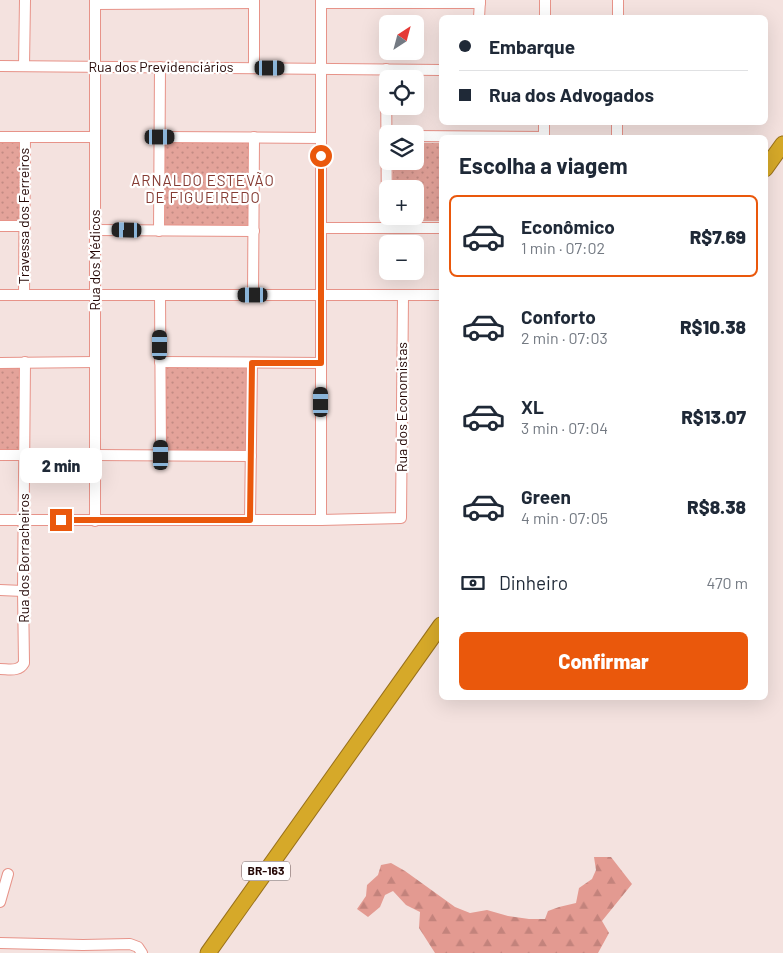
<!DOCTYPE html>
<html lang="pt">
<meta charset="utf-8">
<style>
body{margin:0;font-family:Barlow,sans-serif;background:#f6f6f7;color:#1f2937;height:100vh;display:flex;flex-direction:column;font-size:19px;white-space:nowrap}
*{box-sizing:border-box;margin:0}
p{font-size:16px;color:#747a83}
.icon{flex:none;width:28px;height:28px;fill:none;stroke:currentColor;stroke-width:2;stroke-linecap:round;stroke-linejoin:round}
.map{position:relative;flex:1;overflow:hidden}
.drawer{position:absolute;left:439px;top:135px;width:329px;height:565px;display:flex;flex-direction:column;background:#fff;border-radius:8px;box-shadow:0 5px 20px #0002}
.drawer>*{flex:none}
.guide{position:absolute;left:439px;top:15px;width:329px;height:110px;border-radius:8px;box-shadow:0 5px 20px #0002;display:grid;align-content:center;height:110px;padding:0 20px;background:#fff}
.needle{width:32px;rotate:36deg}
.controls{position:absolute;left:379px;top:15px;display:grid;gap:10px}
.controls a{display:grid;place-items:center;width:45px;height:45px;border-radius:8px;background:#fff;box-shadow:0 5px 20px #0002;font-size:25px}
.end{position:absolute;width:22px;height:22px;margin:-11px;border:6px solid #ea580c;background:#fff;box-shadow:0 0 0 2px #fff}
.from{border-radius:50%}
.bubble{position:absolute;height:35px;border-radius:8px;background:#fff;box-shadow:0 5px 20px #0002;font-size:16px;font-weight:800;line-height:35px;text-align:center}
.car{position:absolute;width:15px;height:30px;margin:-15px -8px;border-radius:6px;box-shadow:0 0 4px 1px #0007;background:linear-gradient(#222 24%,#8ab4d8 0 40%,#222 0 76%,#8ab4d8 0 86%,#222 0)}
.guide b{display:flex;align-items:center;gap:18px;height:48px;font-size:19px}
.guide b+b{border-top:1px solid #e0e1e3}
.guide i{width:12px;height:12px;background:#1f2937}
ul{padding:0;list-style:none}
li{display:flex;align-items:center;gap:15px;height:82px;margin:0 10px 8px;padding:0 10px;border:2px solid transparent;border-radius:8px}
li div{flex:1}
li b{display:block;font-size:19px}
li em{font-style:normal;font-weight:800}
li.selected{border-color:#ea580c}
li>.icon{width:45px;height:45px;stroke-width:1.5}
h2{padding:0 20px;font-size:22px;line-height:60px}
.pay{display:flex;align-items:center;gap:12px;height:55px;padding:0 20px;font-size:19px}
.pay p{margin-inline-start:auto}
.button{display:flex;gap:10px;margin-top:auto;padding:10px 20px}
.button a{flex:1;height:58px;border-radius:8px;background:#ea580c;color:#fff;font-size:20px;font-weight:800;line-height:58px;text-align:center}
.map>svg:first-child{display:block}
.forest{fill:url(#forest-firs)}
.park{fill:url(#park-dots)}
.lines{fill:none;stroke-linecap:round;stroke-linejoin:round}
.minor-casing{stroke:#e79389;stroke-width:12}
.highway-casing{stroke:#98701c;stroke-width:17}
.minor{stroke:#fff;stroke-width:10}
.highway{stroke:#d6a929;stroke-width:15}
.route{stroke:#ea580c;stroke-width:6}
.labels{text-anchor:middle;stroke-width:4.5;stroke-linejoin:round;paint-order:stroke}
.shield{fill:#fff;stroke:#665150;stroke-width:1}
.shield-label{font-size:12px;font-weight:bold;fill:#240705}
.street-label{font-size:14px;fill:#240705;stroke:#fff}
.neighbourhood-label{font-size:15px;letter-spacing:1px;fill:#853b33;stroke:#fff}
</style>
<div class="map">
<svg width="783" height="953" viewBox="0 0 783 953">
<defs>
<pattern id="forest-firs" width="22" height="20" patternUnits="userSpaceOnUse" patternTransform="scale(1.25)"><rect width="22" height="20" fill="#e39a91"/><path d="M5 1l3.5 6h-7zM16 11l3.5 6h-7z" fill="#c3837c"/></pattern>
<pattern id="park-dots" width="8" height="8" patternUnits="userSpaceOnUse" patternTransform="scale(1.25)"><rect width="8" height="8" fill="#e4a39a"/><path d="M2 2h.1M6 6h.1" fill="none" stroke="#c38b83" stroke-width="1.8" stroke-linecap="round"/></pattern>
</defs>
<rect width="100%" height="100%" fill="#f4e2df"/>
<polygon class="forest" points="594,857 611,857 632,884 602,921 609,933 598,953 435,953 419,928 420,912 406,905 393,891 385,895 380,907 368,917 357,909 366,896 367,885 378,875 381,865 391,863 405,871 455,907 470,913 487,910 508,916 529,919 545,919 548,911 559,907 576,903 579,888 592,879 596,870"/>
<g class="park">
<polygon points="165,142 249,142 249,227 164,227"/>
<rect x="0" y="143" width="19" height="78"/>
<polygon points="415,143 441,143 441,221 393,221 393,216 415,216 415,189 393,189 393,161 415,161"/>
<rect x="0" y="367" width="19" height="83"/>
<polygon points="165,367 248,367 247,451 165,451"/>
</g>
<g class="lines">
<g class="minor-casing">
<g id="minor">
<polyline points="95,0 95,521"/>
<polyline points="321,0 321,520"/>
<polyline points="321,3 480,3"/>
<polyline points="95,4 254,3"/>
<polyline points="479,18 480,0"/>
<polyline points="545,18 545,0"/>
<polyline points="618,18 618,0"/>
<polyline points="0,66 441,70"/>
<polyline points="24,66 25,0"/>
<polyline points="254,68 254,0"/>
<polyline points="386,69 387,228"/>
<polyline points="415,136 544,137"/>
<polyline points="0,137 95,137"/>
<polyline points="160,137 321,138"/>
<polyline points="544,138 544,122"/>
<polyline points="617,138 617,122"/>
<polyline points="0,226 25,226"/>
<polyline points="321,228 441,228"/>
<polyline points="95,230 254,231"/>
<polyline points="159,231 160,67"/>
<polyline points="0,295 441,295"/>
<polyline points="24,295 25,137"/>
<polyline points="160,295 161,455"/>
<polyline points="253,295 254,137"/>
<polyline points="160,362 321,363"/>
<polyline points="0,363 95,362"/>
<polyline points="0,455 24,455"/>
<polyline points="95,455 251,456"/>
<polyline points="0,520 321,520 401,518 403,295"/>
<polyline points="250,520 252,363"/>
<polyline points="0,590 23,591"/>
<path d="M0 669C9 669 19 672 24 663L23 591 25 362"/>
<polyline points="0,902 8,874"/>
<polyline points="0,943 83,945 130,944 138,947 142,953"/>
</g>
</g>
<g class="highway-casing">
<g id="highway">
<polyline points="765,169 783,144"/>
<polyline points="208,953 441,625"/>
</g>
</g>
<use href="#minor" class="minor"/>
<use href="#highway" class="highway"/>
</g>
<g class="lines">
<polyline class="route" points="61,520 250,520 252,363 321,363 321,156"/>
</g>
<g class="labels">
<rect class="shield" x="242" y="861.5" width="48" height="19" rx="4"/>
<g class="shield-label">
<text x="266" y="875">BR-163</text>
</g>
<g class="street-label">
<text x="161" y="72">Rua dos Previdenciários</text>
<text transform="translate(24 216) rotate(-90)" y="5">Travessa dos Ferreiros</text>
<text transform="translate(95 260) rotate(-90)" y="5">Rua dos Médicos</text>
<text transform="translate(402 407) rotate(-90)" y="5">Rua dos Economistas</text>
<text transform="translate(24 558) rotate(-90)" y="5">Rua dos Borracheiros</text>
</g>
<g class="neighbourhood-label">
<text x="203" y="186">ARNALDO ESTEVÃO<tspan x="203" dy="17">DE FIGUEIREDO</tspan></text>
</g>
</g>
</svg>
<div class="controls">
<a><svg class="needle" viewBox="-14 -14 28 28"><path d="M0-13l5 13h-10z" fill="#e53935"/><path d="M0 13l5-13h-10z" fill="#747a83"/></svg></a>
<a><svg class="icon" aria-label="locate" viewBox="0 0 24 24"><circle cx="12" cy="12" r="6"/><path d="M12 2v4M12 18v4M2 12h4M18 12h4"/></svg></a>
<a><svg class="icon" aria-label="layers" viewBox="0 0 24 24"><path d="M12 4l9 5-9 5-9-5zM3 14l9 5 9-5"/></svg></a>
<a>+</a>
<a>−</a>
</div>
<i class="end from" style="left:321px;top:156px"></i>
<i class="end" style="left:61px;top:520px"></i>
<div class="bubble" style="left:20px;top:448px;width:82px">2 min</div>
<i class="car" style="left:270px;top:68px;rotate:90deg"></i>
<i class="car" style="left:160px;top:137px;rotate:90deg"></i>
<i class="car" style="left:127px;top:230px;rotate:271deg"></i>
<i class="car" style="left:253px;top:295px;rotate:270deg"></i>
<i class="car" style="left:160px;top:345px;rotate:0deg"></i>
<i class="car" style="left:321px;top:402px;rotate:0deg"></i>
<i class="car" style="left:161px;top:455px;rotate:0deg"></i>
<div class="guide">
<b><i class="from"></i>Embarque</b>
<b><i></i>Rua dos Advogados</b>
</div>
<section class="drawer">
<h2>Escolha a viagem</h2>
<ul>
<li class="selected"><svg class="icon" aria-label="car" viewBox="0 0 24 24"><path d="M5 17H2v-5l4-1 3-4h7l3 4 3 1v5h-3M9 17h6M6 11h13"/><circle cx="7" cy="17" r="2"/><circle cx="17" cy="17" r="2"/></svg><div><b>Econômico</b><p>1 min · 07:02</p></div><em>R$7.69</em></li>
<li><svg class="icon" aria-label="car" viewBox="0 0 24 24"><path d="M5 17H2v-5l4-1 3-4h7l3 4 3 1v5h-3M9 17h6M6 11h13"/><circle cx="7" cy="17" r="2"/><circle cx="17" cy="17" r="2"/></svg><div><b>Conforto</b><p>2 min · 07:03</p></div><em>R$10.38</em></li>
<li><svg class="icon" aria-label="car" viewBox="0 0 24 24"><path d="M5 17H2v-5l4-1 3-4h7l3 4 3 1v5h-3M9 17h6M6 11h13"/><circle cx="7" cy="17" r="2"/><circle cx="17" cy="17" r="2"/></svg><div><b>XL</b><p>3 min · 07:04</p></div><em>R$13.07</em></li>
<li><svg class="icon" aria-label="car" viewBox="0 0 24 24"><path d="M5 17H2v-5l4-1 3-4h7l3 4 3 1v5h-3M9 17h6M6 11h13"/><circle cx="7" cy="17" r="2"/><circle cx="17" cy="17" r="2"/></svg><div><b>Green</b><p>4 min · 07:05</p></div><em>R$8.38</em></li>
</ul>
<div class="pay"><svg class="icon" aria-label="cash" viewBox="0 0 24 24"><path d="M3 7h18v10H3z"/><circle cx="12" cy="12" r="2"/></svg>Dinheiro<p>470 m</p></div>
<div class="button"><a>Confirmar</a></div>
</section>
</div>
